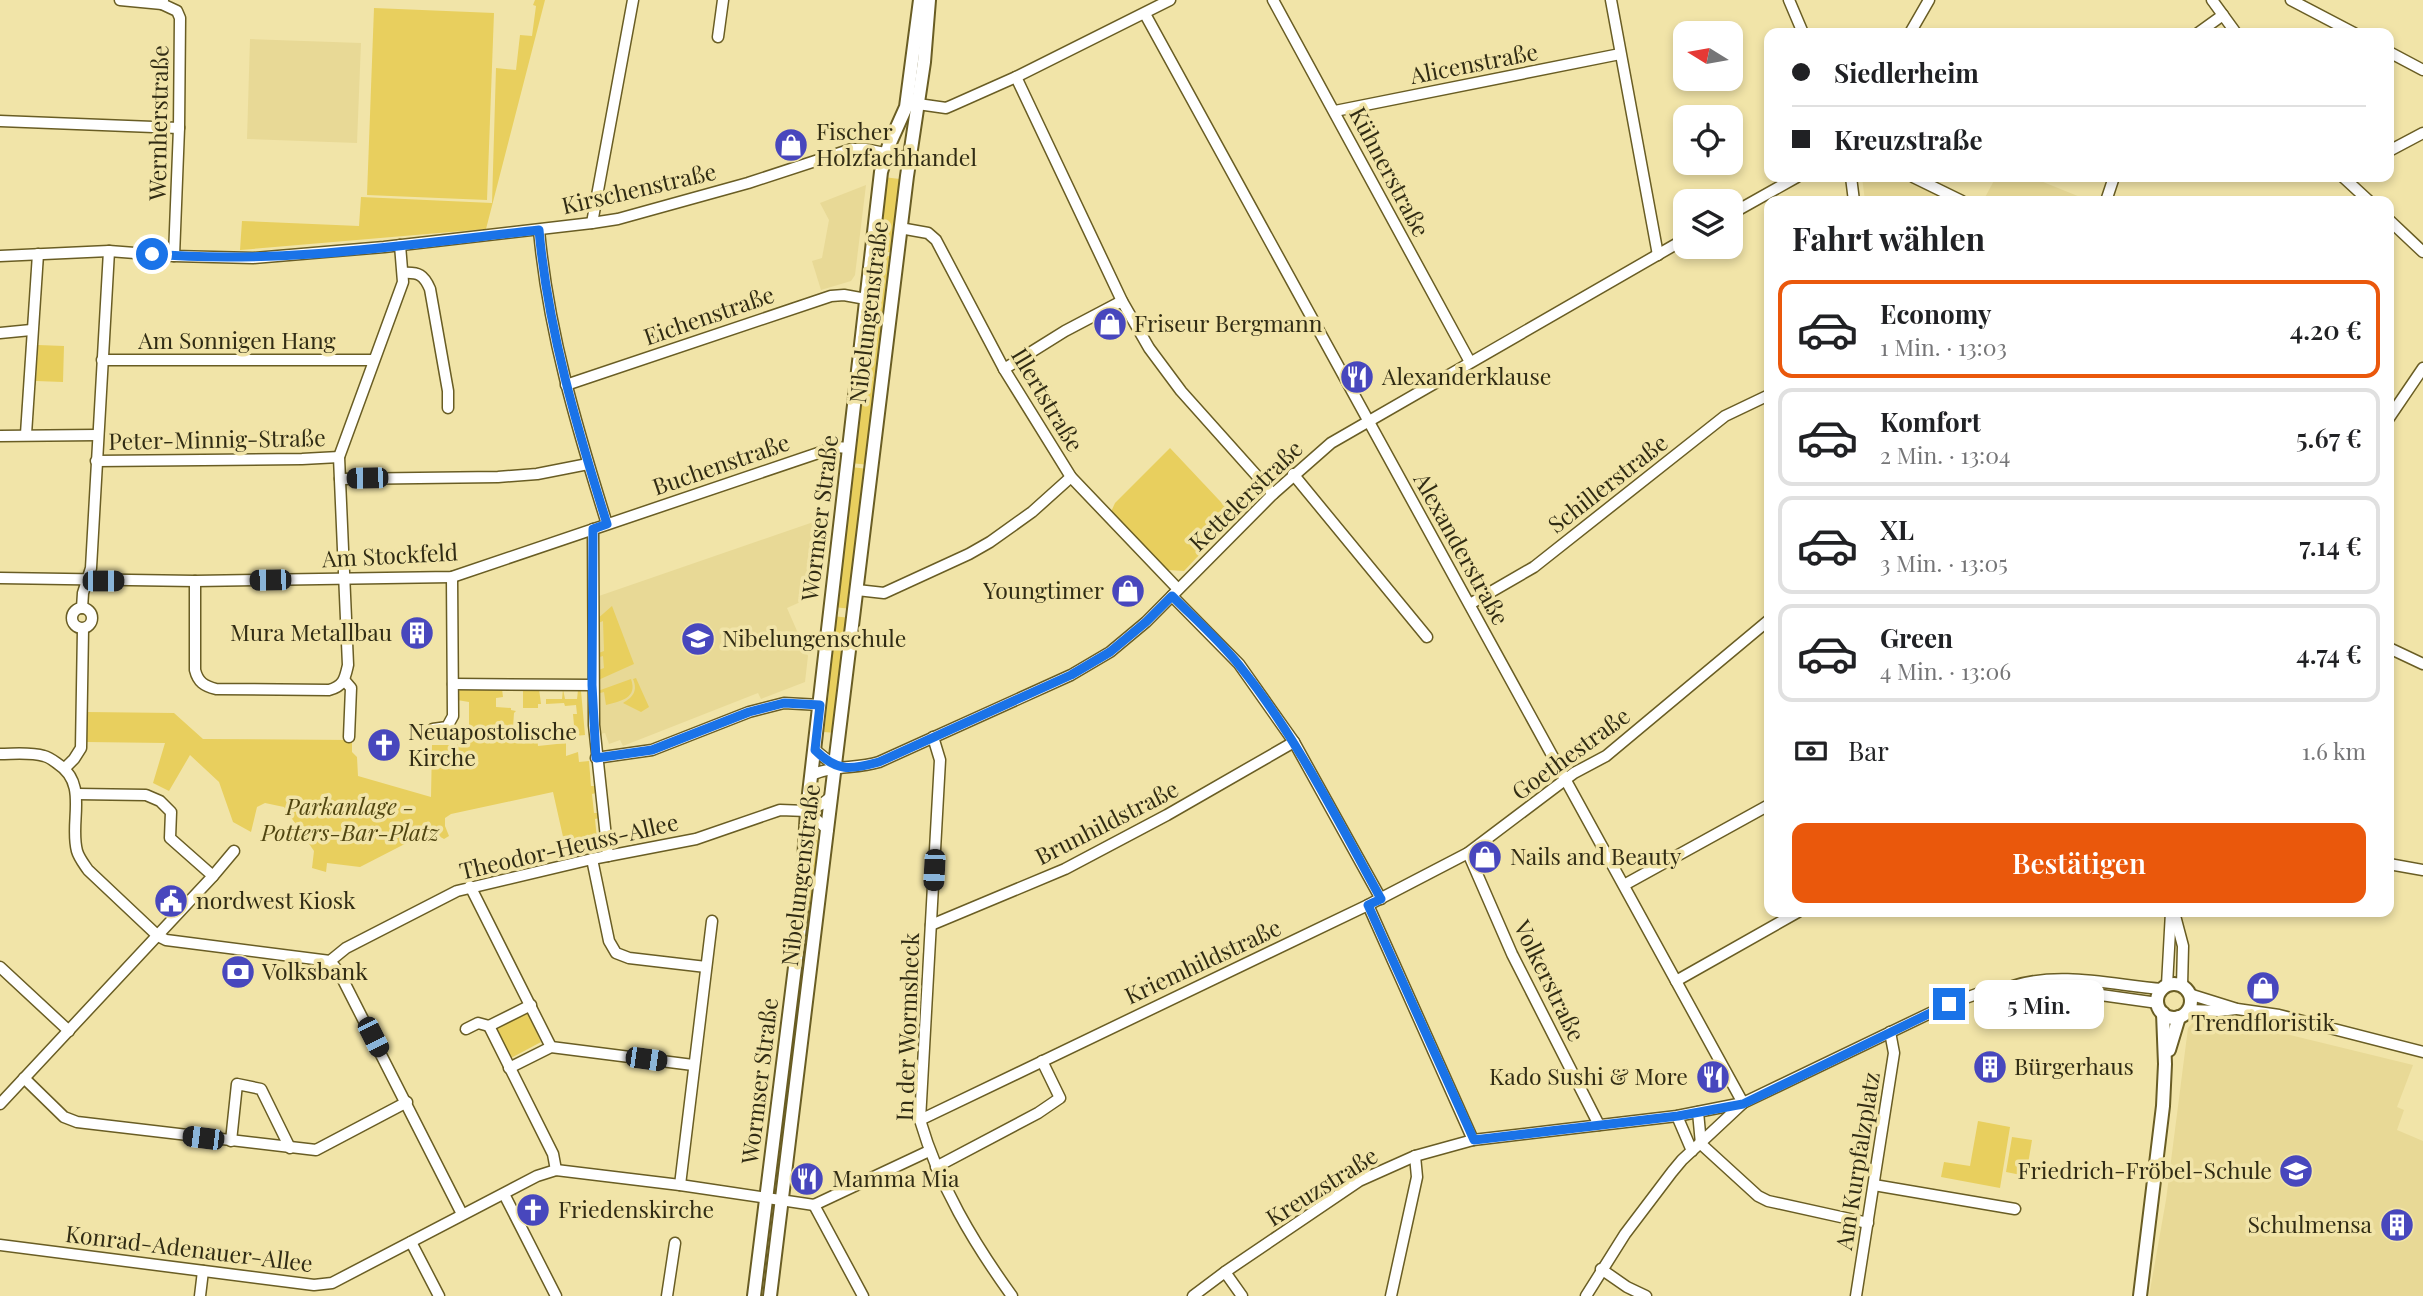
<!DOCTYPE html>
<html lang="de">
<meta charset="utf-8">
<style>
body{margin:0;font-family:"Playfair Display",serif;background:#f6f6f6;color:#202124;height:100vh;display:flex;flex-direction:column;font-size:26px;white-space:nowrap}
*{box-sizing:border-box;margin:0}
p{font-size:23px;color:#757577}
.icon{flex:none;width:38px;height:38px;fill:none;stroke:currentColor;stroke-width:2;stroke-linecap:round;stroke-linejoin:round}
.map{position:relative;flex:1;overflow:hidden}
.side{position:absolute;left:1764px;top:196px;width:630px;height:721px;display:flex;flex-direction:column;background:#fff;border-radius:14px;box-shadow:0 4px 10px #0003}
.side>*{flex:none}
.guide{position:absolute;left:1764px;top:28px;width:630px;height:154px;border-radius:14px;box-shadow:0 4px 10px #0003;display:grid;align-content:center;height:154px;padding:0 28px;background:#fff}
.needle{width:46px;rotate:281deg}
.controls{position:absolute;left:1673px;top:21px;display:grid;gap:14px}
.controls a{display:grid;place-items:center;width:70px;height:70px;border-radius:14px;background:#fff;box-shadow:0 4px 10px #0003;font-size:35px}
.end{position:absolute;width:32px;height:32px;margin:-16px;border:9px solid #1a73e8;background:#fff;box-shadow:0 0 0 4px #fff}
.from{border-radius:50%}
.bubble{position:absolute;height:49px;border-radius:14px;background:#fff;box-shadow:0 4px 10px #0003;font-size:23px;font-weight:600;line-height:49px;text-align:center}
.car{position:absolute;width:21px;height:42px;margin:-21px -10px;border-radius:9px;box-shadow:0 0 5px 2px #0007;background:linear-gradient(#222 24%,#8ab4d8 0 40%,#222 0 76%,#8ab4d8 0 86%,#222 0)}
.guide b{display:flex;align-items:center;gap:24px;height:66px;font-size:26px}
.guide b+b{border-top:2px solid #e0e0e0}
.guide i{width:18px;height:18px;background:#202124}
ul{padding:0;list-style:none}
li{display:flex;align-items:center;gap:21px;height:98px;margin:0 14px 10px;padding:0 14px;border:4px solid #e0e0e0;border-radius:14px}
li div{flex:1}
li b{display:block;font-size:26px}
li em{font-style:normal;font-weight:600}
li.selected{border-color:#ea580c}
li>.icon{width:63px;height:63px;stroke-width:1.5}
h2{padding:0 28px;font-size:32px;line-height:84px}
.pay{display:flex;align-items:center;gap:18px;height:77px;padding:0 28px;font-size:26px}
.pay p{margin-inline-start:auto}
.cta{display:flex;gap:14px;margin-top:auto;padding:14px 28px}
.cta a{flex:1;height:80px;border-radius:14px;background:#ea580c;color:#fff;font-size:28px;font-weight:600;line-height:80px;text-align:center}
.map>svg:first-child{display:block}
.built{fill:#e8d996}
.green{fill:#e8cf5e}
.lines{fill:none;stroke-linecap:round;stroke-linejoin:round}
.minor-casing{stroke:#695d24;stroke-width:13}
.tertiary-casing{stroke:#695d24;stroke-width:16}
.minor{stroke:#fff;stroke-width:10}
.tertiary{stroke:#fff;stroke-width:12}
.route{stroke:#1a73e8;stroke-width:9}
.labels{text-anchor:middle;stroke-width:7;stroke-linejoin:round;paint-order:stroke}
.street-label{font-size:23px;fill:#312c14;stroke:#f1e4a8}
.poi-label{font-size:23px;fill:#312c14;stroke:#f1e4a8;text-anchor:start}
.park-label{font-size:23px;font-style:italic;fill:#514611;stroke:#f1e4a8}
</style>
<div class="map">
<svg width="2423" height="1296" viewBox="0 0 2423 1296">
<rect width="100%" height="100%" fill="#f1e4a8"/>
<g class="built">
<polygon points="250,39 361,43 357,143 247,139"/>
<polygon points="1862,177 1901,177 1953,201 1865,201"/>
<polygon points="1996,177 2031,177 2090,201 1983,201"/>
<polygon points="866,185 855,275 851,281 821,290 812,261 822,258 829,220 820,203"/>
<polygon points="825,518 816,595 787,608 808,656 805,682 761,699 758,693 623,746 620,740 609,744 605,733 600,734 595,692 596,597"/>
<polygon points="2202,1019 2274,1031 2413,1065 2397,1107 2404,1110 2397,1130 2423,1141 2423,1296 2149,1296 2166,1200 2188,1028 2194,1021"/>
</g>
<g class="green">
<polygon points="535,0 545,0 486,229 240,250 242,221 359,226 361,197 492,203 496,68 516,70 520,35 532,36 536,6 533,5"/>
<polygon points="374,8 494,13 487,200 367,195"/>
<polygon points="883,177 900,179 895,253 875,250"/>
<polygon points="875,254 895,257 870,465 850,463"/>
<polygon points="38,345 64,346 63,382 36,381"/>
<polygon points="1170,448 1235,517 1184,571 1168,570 1110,514 1115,503"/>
<polygon points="850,467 869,469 852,609 833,607"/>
<polygon points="612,606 634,664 596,681 596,671 604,668 603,656 596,658 596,654 604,651 603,621 596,624 596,620"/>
<polygon points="832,616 851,618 836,733 824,732 829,692 826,665"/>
<path d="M636 678 649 707 641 712 623 703C633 697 638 691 633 679Z"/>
<path d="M631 679C638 698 621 701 606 705L604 692 596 694 595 692Z"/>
<polygon points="463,688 502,689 503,697 496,698 496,707 511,708 511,710 516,711 514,713 513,728 516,729 517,737 537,737 538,746 566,743 566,756 578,752 579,762 589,761 591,786 595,786 596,793 592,794 594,813 598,813 599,818 595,819 597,839 601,839 595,846 566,850 553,792 451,814 445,818 445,826 449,836 444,839 430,831 360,867 327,863 326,872 312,868 314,851 284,807 265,803 257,807 251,832 233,822 219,782 190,755 169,791 153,783 165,743 87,742 87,712 174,713 203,739 352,740 352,752 357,757 358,776 431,797 432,745 457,745 469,729 469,702 457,700 458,692"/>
<polygon points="523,689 539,689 541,704 538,704 538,708 523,708"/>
<polygon points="563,689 565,699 577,699 578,690 581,691 585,735 575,736 573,714 577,714 576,705 565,706 564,703 546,704 546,699 562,699"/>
<polygon points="808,839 823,841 802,1016 793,1014"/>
<polygon points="527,1012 541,1042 511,1058 494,1028"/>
<polygon points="792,1018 802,1019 782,1176 772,1174"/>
<polygon points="1978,1121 2010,1127 2000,1188 1941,1177 1944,1162 1970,1166"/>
<polygon points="2012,1137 2032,1140 2026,1176 2006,1172"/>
</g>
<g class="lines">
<g class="minor-casing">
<g id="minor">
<polyline points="120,0 162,4"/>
<polyline points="163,0 162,4 177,11 180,18 179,128 174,256"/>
<polyline points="1273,0 1470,362"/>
<polyline points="1611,0 1658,255"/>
<polyline points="1789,0 1803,33"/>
<polyline points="2212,0 2236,33"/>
<polyline points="2291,0 2354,33"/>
<polyline points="1145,14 1743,1103"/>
<polyline points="1910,33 1929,0"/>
<polyline points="2198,33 2223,15"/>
<polyline points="718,37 723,0"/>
<polyline points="2389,52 2423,70"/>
<polyline points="1016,77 1122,301 1149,348 1181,391 1273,494"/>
<polyline points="911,103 946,108 953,105 1016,77 1170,0"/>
<polyline points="1335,111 1620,54"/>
<polyline points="0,121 179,128"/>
<polyline points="2389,151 2423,133"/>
<polyline points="1851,177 1854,201"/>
<polyline points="1913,177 1962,201"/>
<polyline points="2343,177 2369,201"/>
<polyline points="2106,201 2114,177"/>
<polyline points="1731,214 1797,177"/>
<polyline points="2389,220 2423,252"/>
<polyline points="592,223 633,0"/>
<polyline points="900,228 928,233 936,240 1004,369 1071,477 1178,589"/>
<path d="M539 230C548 331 577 428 607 524"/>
<polyline points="0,256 109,251 174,256 253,258 384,247 592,223 618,219 748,183 852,149 865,149 909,158"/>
<path d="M403 273C419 272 424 275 430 289L448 391V408"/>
<polyline points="0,333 31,330"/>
<polyline points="102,360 372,360"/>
<polyline points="1004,369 1065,331 1122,301"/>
<polyline points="566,385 831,296 844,295 866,299"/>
<polyline points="2389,418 2423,368"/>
<polyline points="26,434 38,254"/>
<polyline points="0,436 97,435"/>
<polyline points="96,461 302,459 339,457"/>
<polyline points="1293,474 1427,637"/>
<polyline points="340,479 498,477 537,474 588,464"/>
<polyline points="593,529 594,725 608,856"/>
<polyline points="0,578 195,581 452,577 836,447 849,448"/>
<path d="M195 581V670C198 682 204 686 216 689L329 690C344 686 345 678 348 665L339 457 403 282 400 245"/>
<polyline points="857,590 884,593 969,554 990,542 1032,512 1071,477"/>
<polyline points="1172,596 1239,664 1294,742 1381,899"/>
<polyline points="1470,604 1534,567 1725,416 1769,395"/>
<polyline points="82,608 83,593 91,568 109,251"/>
<circle cx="82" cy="618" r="10"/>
<polyline points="2389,648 2423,664"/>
<polyline points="345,681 351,688 349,737"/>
<polyline points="453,684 592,685"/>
<polyline points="433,729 447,727 453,716 452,577"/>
<path d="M933 737 940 760 920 1120C939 1185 973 1242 1012 1296"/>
<polyline points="815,750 836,767"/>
<path d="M0 754C14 754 30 752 44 756 49 757 54 761 58 764 89 784 69 822 77 851 79 858 84 864 88 870L158 936 166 940 330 961 346 948 457 891 592 859 696 839 780 810 807 811 822 804 832 796"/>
<polyline points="596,758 652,750 749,712 784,703 820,705"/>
<polyline points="65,768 74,759 81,748 83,629"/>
<path d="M811 775C834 765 855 769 879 762L1071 675 1110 652 1146 622 1273 494 1331 443 1685 239"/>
<polyline points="807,811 828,830"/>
<polyline points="1468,853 1512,954 1599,1125"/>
<polyline points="592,859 609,941 616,953 629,958 706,967"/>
<polyline points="2389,864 2423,870"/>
<polyline points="213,876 234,851"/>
<polyline points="1624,885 1769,805"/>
<polyline points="470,886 551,1047"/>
<polyline points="1368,905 1473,1140"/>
<polyline points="2174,912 2183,946 2182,986"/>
<polyline points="931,925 1065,869 1167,815 1294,742"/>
<polyline points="330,961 339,972 462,1214"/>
<polyline points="0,967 69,1031"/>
<polyline points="1676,981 1798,912"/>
<polyline points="2167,985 2171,912"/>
<path d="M2013 986C2060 971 2113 985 2162 989"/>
<polyline points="2189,994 2237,1009 2279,1015 2423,1052"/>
<polyline points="2188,1010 2219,1011 2236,1009"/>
<polyline points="489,1026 553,1154 556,1170"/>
<polyline points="489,1026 531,1005"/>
<polyline points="466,1029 478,1023 489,1026"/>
<polyline points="509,1068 551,1047 693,1065"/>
<polyline points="24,1078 64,1117 77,1122 316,1150 407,1102"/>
<polyline points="0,1104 213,876 170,838 171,812 160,801 146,795 77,794"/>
<polyline points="1698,1112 1701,1144"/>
<polyline points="1677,1116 1692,1151"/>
<polyline points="920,1120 1368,905 1468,853 1574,773 1606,756 1769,620"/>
<polyline points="231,1141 237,1084 261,1089 290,1148"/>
<polyline points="1701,1144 1758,1196 1768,1201 1868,1223"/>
<polyline points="936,1167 1038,1113 1060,1098 1042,1061"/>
<polyline points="680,1185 712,921"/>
<polyline points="1874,1185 2015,1209"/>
<polyline points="504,1194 556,1296"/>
<polyline points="814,1205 863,1296"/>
<polyline points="411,1242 439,1296"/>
<polyline points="0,1245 314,1285 332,1283 537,1176 556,1170 680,1185 814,1205 929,1151"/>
<polyline points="1601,1269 1627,1287 1646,1296"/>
<polyline points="1225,1272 1242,1296"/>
<polyline points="200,1296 203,1271"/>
<polyline points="667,1296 675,1243"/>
<polyline points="1193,1296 1225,1272 1359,1181 1415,1156 1473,1140 1677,1116 1743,1103 1949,1004 1985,991 2002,989 2065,990 2158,1003"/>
<polyline points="1391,1296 1417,1177 1415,1156"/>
<polyline points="1586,1296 1625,1234 1672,1172 1682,1160 1742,1104"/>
<polyline points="1856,1296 1894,1053 1890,1032"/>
</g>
</g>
<g class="tertiary-casing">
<g id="tertiary">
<circle cx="2174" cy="1001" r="17"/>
<polyline points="2169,1050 2179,1017"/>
<polyline points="754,1296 800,927 807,811 881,172 889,145 906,107 920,0"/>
<polyline points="770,1296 907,176 924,62 929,0"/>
<polyline points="2140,1296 2163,1106 2165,1064 2163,1013"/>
</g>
</g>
<use href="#minor" class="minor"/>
<use href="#tertiary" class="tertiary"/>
</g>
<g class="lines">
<path class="route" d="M152 254C281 265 411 244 539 230 548 330 577 428 607 524L593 529 592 685 596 758 652 750 749 712 784 703 820 705 815 750C837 772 850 770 879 762L1071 675 1110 652 1146 622 1172 596C1194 618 1219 640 1239 665 1296 736 1337 819 1381 899L1368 905 1474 1140 1678 1116 1743 1104 1949 1004"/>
</g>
<defs>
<g id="shop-disc" transform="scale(1.75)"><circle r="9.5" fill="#4847bd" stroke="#f1e4a8"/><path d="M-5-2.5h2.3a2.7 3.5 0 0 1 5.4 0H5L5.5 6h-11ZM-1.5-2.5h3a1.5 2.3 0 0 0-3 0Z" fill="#fff"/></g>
<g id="restaurant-disc" transform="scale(1.75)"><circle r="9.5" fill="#4847bd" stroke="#f1e4a8"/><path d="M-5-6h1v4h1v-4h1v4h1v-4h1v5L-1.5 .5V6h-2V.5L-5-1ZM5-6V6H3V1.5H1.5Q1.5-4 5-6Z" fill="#fff"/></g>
<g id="building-disc" transform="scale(1.75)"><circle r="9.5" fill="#4847bd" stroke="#f1e4a8"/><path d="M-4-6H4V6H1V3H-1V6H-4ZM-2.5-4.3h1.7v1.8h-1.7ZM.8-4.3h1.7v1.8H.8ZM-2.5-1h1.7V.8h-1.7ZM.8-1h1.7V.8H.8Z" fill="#fff"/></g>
<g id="school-disc" transform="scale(1.75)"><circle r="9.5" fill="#4847bd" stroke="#f1e4a8"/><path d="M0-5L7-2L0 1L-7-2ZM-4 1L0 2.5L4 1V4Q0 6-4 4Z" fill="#fff"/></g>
<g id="church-disc" transform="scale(1.75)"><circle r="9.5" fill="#4847bd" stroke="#f1e4a8"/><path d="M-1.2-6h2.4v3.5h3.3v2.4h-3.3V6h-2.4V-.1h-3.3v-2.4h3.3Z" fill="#fff"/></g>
<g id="civic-disc" transform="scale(1.75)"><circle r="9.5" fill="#4847bd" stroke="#f1e4a8"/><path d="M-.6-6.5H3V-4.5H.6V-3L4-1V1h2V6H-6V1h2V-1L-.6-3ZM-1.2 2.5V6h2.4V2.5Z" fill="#fff"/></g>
<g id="bank-disc" transform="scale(1.75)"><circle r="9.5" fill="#4847bd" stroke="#f1e4a8"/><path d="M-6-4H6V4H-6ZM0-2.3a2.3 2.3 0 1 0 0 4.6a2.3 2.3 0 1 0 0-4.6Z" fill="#fff"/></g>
</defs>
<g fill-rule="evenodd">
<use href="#shop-disc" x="791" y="145"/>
<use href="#shop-disc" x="1110" y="324"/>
<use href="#restaurant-disc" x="1357" y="377"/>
<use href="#shop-disc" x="1128" y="591"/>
<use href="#building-disc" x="417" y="633"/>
<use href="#school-disc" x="698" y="639"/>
<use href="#church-disc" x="384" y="745"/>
<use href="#shop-disc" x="1485" y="857"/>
<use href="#civic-disc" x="171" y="901"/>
<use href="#bank-disc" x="238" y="972"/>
<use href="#shop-disc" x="2263" y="988"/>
<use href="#building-disc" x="1990" y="1067"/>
<use href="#restaurant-disc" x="1713" y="1077"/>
<use href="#school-disc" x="2296" y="1171"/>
<use href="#restaurant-disc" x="807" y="1179"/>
<use href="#church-disc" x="533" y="1210"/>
<use href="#building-disc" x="2397" y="1225"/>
</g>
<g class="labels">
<g class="street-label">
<text transform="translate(1474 64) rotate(-11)" y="8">Alicenstraße</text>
<text transform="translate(159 123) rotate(-89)" y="8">Wernherstraße</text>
<text transform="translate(1389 172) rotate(62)" y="8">Kühnerstraße</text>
<text transform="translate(639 189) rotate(-13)" y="8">Kirschenstraße</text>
<text transform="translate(869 312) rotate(-83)" y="8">Nibelungenstraße</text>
<text transform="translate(709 316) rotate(-19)" y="8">Eichenstraße</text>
<text x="237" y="349">Am Sonnigen Hang</text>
<text transform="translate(1047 400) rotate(59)" y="8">Illertstraße</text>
<text transform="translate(217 440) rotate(-1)" y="8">Peter-Minnig-Straße</text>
<text transform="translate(721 465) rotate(-19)" y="8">Buchenstraße</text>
<text transform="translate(1608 484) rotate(-38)" y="8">Schillerstraße</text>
<text transform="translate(1246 496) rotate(-44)" y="8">Kettelerstraße</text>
<text transform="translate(820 518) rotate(-83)" y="8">Wormser Straße</text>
<text transform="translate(1461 549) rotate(61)" y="8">Alexanderstraße</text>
<text transform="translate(390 556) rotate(-3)" y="8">Am Stockfeld</text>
<text transform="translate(1571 754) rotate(-36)" y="8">Goethestraße</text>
<text transform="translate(1107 823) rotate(-27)" y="8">Brunhildstraße</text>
<text transform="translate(569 847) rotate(-13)" y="8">Theodor-Heuss-Allee</text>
<text transform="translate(801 875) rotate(-83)" y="8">Nibelungenstraße</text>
<text transform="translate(1203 962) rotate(-25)" y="8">Kriemhildstraße</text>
<text transform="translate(1549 981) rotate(64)" y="8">Volkerstraße</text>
<text transform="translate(908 1027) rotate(-88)" y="8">In der Wormsheck</text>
<text transform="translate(760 1081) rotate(-83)" y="8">Wormser Straße</text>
<text transform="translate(1858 1161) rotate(-81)" y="8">Am Kurpfalzplatz</text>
<text transform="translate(1322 1187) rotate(-32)" y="8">Kreuzstraße</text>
<text transform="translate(189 1249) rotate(7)" y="8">Konrad-Adenauer-Allee</text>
</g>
<g class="poi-label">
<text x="816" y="140">Fischer<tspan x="816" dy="26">Holzfachhandel</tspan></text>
<text x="1134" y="332">Friseur Bergmann</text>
<text x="1382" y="385">Alexanderklause</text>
<text x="1104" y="599" text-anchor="end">Youngtimer</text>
<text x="392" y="641" text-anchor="end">Mura Metallbau</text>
<text x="722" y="647">Nibelungenschule</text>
<text x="408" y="740">Neuapostolische<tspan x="408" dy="26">Kirche</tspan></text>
<text x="1510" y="865">Nails and Beauty</text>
<text x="196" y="909">nordwest Kiosk</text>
<text x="262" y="980">Volksbank</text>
<text x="2263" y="1031" text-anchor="middle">Trendfloristik</text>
<text x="2014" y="1075">Bürgerhaus</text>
<text x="1688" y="1085" text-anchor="end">Kado Sushi &amp; More</text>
<text x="2272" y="1179" text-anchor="end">Friedrich-Fröbel-Schule</text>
<text x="832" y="1187">Mamma Mia</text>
<text x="558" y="1218">Friedenskirche</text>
<text x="2372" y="1233" text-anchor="end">Schulmensa</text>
</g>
<g class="park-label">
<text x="350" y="815">Parkanlage -<tspan x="350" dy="26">Potters-Bar-Platz</tspan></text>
</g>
</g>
</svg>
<div class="controls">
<a><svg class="needle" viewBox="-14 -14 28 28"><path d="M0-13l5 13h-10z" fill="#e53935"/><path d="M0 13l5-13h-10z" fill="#757577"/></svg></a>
<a><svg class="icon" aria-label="locate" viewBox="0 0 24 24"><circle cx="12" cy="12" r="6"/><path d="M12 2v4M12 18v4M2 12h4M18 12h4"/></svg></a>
<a><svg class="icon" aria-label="layers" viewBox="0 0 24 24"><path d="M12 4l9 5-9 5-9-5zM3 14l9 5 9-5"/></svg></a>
</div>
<i class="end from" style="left:152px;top:254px"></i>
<i class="end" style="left:1949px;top:1004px"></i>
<div class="bubble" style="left:1974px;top:980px;width:130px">5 Min.</div>
<i class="car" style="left:367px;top:478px;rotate:269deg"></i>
<i class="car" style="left:270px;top:580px;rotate:269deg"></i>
<i class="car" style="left:103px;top:581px;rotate:90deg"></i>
<i class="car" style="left:934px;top:870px;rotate:183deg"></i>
<i class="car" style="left:373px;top:1037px;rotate:153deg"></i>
<i class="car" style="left:646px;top:1059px;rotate:98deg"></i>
<i class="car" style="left:203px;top:1138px;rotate:277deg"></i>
<div class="guide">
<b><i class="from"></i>Siedlerheim</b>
<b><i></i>Kreuzstraße</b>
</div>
<section class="side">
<h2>Fahrt wählen</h2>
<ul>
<li class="selected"><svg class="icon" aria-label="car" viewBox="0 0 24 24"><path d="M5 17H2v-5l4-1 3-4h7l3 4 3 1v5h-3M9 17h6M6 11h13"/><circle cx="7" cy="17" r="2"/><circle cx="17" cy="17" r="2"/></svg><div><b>Economy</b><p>1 Min. · 13:03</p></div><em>4.20 €</em></li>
<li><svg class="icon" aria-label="car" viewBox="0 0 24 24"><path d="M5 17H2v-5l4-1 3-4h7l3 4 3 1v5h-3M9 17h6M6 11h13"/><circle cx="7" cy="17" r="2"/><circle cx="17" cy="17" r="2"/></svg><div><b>Komfort</b><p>2 Min. · 13:04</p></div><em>5.67 €</em></li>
<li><svg class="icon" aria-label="car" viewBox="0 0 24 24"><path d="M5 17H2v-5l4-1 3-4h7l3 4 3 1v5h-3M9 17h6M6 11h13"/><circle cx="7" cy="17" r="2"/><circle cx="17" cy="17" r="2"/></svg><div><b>XL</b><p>3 Min. · 13:05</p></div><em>7.14 €</em></li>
<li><svg class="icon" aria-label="car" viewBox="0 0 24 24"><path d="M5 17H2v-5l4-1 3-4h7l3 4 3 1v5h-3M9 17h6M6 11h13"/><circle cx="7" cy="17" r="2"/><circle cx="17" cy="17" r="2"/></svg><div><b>Green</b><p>4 Min. · 13:06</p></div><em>4.74 €</em></li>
</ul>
<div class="pay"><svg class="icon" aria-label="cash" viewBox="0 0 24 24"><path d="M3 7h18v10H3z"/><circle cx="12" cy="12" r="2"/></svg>Bar<p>1.6 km</p></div>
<div class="cta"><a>Bestätigen</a></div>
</section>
</div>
